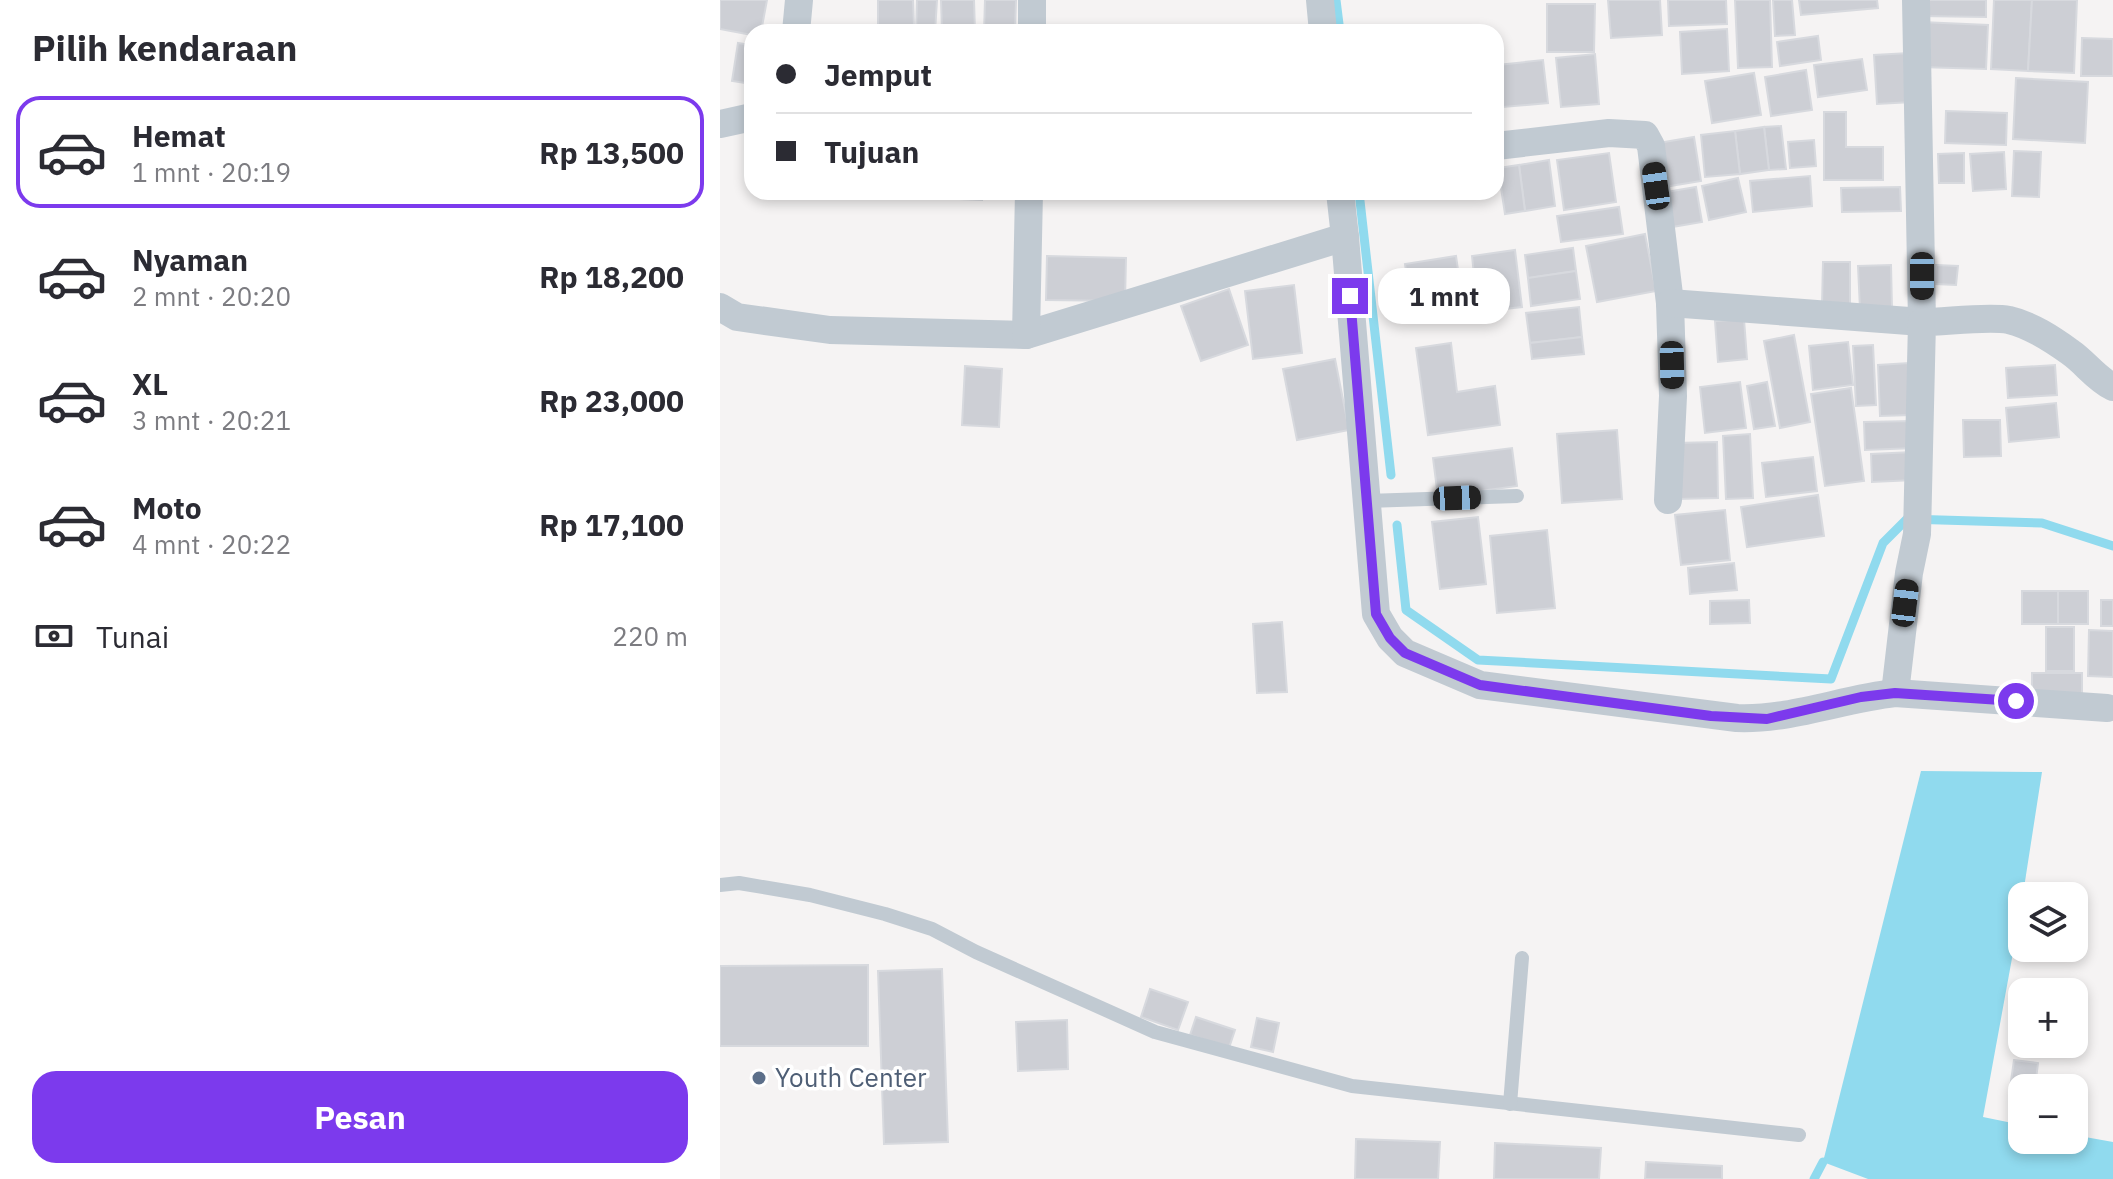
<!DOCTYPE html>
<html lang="id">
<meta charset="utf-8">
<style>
body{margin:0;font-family:"IBM Plex Sans",sans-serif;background:#f7f7f7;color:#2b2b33;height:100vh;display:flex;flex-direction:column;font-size:30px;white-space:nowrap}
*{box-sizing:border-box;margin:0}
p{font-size:26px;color:#7c7c81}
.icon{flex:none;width:44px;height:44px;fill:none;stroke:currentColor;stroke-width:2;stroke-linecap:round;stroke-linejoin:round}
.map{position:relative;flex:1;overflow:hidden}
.drawer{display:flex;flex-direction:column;background:#fff;width:720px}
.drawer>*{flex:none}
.hud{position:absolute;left:24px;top:24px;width:760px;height:176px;border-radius:24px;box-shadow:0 4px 12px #0003;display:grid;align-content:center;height:176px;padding:0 32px;background:#fff}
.controls{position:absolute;left:1288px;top:882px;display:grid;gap:16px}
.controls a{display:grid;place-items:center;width:80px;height:80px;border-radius:16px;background:#fff;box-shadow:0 4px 12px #0003;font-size:40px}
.end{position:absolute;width:36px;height:36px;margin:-18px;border:10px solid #7c3aed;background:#fff;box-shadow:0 0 0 4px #fff}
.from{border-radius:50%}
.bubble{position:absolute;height:56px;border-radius:24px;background:#fff;box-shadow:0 4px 12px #0003;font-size:26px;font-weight:800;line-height:56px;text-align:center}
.car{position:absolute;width:24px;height:48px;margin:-24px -12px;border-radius:10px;box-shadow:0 0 6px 2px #0007;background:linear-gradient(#222 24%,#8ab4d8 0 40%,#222 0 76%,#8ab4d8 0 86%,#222 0)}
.hud b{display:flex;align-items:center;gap:28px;height:76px;font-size:30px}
.hud b+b{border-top:2px solid #e1e1e2}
.hud i{width:20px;height:20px;background:#2b2b33}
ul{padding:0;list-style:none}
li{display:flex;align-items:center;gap:24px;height:112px;margin:0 16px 12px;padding:0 16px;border:4px solid transparent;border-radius:24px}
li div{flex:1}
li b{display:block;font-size:30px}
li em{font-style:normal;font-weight:800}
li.current{border-color:#7c3aed}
li>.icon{width:72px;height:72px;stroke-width:1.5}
h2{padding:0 32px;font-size:36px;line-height:96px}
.pay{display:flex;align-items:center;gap:20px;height:88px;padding:0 32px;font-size:30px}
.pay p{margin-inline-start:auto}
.action{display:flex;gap:16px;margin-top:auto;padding:16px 32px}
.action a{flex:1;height:92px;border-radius:24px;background:#7c3aed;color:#fff;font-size:32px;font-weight:800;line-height:92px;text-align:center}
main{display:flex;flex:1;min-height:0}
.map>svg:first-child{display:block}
.water{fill:#90daee}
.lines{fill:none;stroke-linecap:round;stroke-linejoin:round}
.stream{stroke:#90daee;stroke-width:9}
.building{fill:#cdcfd5;stroke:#d7d9de;stroke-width:2}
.service{stroke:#c1cad2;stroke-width:14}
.minor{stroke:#c1cad2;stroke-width:28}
.route{stroke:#7c3aed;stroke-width:10}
.service-dot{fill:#5c6f8a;stroke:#fff;stroke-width:3}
.labels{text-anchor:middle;stroke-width:7;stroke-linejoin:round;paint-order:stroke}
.service-label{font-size:26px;fill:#4e5e75;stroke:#fff;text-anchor:start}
</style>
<main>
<section class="drawer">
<h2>Pilih kendaraan</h2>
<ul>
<li class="current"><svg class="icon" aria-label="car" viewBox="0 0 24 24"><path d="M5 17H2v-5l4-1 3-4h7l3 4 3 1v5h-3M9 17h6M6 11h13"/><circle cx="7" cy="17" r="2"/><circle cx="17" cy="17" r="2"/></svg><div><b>Hemat</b><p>1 mnt · 20:19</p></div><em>Rp 13,500</em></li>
<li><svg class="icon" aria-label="car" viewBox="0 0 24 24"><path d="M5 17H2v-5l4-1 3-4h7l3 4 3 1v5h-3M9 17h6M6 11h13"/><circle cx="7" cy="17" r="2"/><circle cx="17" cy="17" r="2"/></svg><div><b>Nyaman</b><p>2 mnt · 20:20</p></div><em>Rp 18,200</em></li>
<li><svg class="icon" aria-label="car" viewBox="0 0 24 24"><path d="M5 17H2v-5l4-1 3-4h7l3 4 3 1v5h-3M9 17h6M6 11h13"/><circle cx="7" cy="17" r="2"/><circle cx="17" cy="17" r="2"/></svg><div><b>XL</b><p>3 mnt · 20:21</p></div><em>Rp 23,000</em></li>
<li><svg class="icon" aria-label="car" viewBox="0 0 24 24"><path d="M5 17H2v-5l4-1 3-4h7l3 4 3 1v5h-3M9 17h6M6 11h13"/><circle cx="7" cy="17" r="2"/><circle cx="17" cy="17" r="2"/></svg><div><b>Moto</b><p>4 mnt · 20:22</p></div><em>Rp 17,100</em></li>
</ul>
<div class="pay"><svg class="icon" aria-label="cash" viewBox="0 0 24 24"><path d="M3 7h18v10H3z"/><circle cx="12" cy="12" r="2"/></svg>Tunai<p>220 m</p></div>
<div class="action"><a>Pesan</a></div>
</section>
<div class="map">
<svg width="1393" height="1179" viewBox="0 0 1393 1179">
<rect width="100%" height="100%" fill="#f5f3f3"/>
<polygon class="water" points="1201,771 1322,772 1299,920 1263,1117 1302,1125 1302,1140 1354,1140 1354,1135 1393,1142 1393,1179 1148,1179 1103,1162"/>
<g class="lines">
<g class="stream">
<polyline points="616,0 620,32"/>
<polyline points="639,192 671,475"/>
<polyline points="677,525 686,610 758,660 1111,679 1163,543 1187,519 1322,523 1393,546"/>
<polyline points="1094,1179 1103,1162"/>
</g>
</g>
<g class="building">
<polygon points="0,0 47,0 41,32 32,32 32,35 0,29"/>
<polygon points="158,0 193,0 194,26 158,27"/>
<polygon points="197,0 217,0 215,32 196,32"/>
<polygon points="221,0 254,0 255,32 222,32"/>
<polygon points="265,0 296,0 295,32 264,32"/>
<polygon points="888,0 940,0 942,35 891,38"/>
<polygon points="948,0 1006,0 1007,24 949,26"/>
<polygon points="1015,0 1050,0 1052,67 1018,68"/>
<polygon points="1053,0 1072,0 1075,35 1055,36"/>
<polygon points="1079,0 1157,0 1158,8 1081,15"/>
<polygon points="1201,0 1266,0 1266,17 1200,16"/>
<polygon points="1274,0 1312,0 1308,71 1271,69"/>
<polygon points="1312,0 1357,0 1354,73 1308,71"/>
<polygon points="827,4 875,4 874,52 827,52"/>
<polygon points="1201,22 1268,25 1266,69 1200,67"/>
<polygon points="1007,29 1009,71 962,74 960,32"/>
<polygon points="1098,36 1101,60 1060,66 1057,42"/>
<polygon points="1362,38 1393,39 1393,76 1361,76"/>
<polygon points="18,43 32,45 32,84 12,81"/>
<polygon points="1189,53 1192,102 1157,104 1154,55"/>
<polygon points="875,54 879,104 841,107 836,58"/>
<polygon points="1142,59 1147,90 1098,97 1094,65"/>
<polygon points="823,60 828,103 783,107 778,65"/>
<polygon points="1086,70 1092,110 1051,116 1045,77"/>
<polygon points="1034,73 1041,115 992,123 985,81"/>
<polygon points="1296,78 1368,82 1365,143 1293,139"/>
<polygon points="1226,111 1287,113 1286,145 1225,143"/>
<polygon points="1104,112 1126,112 1126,147 1163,147 1163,180 1104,180"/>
<polygon points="1061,126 1066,169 1049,170 1044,127"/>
<polygon points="1044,127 1049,170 1020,174 1015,131"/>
<polygon points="1015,131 1020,174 985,177 981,135"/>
<polygon points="974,137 981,181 944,187 938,143"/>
<polygon points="1094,140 1096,166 1070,168 1068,142"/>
<polygon points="1294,151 1321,152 1319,197 1292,196"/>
<polygon points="1284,152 1286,189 1253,191 1250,154"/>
<polygon points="889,153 896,202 844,210 837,160"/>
<polygon points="1244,153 1244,183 1219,183 1218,154"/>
<polygon points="829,160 835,206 805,211 799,165"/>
<polygon points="799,165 805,211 785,214 778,168"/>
<polygon points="1090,176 1092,206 1033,212 1030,181"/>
<polygon points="1018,178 1026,212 989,220 982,186"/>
<polygon points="976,187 982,222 952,227 946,192"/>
<polygon points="1180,187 1181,211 1122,212 1121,188"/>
<polygon points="215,192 262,192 262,200 215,198"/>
<polygon points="899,207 903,234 841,242 837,216"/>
<polygon points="925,234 936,291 877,302 866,246"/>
<polygon points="853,248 856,271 808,278 805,255"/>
<polygon points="795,250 802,307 758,312 752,256"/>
<polygon points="327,256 406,258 405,301 326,300"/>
<polygon points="736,256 740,284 689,292 685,264"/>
<polygon points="1103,262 1130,262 1130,305 1102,305"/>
<polygon points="1171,265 1172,308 1140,309 1138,266"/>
<polygon points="1216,265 1238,266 1236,285 1215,284"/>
<polygon points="856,271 860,299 811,306 808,278"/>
<polygon points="740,284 743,304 692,311 689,292"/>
<polygon points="574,285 582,353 533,359 525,291"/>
<polygon points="509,289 528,345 481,361 461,306"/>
<polygon points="859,307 862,337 810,343 806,313"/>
<polygon points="1024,319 1027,359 998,362 995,321"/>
<polygon points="1074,335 1090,422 1060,428 1044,341"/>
<polygon points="862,337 864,354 812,359 810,343"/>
<polygon points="1128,342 1133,385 1093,390 1089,346"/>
<polygon points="731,343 737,392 775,386 780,425 708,435 696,348"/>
<polygon points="1153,345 1156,405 1136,406 1133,346"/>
<polygon points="615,359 629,430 577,440 563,369"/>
<polygon points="1189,363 1191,415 1160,416 1158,365"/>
<polygon points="1335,365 1337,395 1288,398 1286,368"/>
<polygon points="245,366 282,369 279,427 242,425"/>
<polygon points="1020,382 1026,428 985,433 980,387"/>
<polygon points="1047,382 1055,426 1034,429 1027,386"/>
<polygon points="1131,388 1144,481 1105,486 1091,394"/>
<polygon points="1336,403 1339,437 1289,442 1286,408"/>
<polygon points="1243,420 1280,420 1281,456 1244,457"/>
<polygon points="1193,421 1195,448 1145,450 1144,422"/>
<polygon points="897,430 902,499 842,503 837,434"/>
<polygon points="1030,434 1033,498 1006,499 1003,436"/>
<polygon points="997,442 998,498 956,499 955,443"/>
<polygon points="792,448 797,486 718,497 713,458"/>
<polygon points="1193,452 1194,480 1152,482 1151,454"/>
<polygon points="1093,457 1097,491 1046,497 1042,463"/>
<polygon points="1098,495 1104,536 1027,547 1021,507"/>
<polygon points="1005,510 1010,560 961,565 955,515"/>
<polygon points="758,517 766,584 720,589 712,522"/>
<polygon points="827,530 835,608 777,613 770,536"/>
<polygon points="1014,563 1017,590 970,594 968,568"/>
<rect x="1302" y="591" width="36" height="33"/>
<rect x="1338" y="591" width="30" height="33"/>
<polygon points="1029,600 1030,623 990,624 990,601"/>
<rect x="1381" y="600" width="12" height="26"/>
<polygon points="562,622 567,692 537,693 533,624"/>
<rect x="1326" y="627" width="28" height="44"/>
<polygon points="1369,630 1393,631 1393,677 1368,676"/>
<rect x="1312" y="673" width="50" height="24"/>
<polygon points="148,965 148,1046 0,1046 0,966"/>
<polygon points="222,969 228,1142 164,1144 158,971"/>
<polygon points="430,989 468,1002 458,1030 421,1017"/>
<polygon points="476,1017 515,1030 509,1048 470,1035"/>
<polygon points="537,1018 559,1023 553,1052 531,1047"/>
<polygon points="347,1020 348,1069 298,1071 296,1022"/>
<polygon points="1294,1060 1318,1063 1315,1088 1302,1088 1302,1097 1289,1095"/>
<polygon points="636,1139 720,1142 718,1179 635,1179"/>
<polygon points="775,1143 881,1148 879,1179 774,1179"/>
<polygon points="926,1162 1002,1166 1002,1179 925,1179"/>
</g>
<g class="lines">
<g class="service">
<polyline points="647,501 797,496"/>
<polyline points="0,885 19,883 90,895 165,914 212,929 256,952 435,1032 632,1086 1079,1135"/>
<polyline points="790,1104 802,958"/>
</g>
<g class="minor">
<polyline points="600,0 603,32"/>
<polyline points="76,32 79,0"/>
<polyline points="312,32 312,0"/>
<polyline points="0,124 32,117"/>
<polyline points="776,146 889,133 925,135 931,146 950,303 953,396 948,500"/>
<path d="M625 237 656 614 670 638 685 653 760 685 1017 718C1071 720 1122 699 1175 693L1387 708"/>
<polyline points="950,303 1202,322 1196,0"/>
<polyline points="0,307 17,317 110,330 306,335 625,237 620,192"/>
<polyline points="306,335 309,192"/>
<path d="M1175 693 1189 573 1197 534 1202 322C1225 322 1268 316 1289 320 1311 325 1332 339 1350 352 1366 363 1375 378 1393 387"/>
</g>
</g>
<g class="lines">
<polyline class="route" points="630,296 656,614 670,638 685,653 760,685 991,716 1047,719 1141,697 1175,693 1296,701"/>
</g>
<circle class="service-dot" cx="39" cy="1078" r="8"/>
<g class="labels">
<g class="service-label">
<text x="55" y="1087">Youth Center</text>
</g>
</g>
</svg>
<div class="controls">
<a><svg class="icon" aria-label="layers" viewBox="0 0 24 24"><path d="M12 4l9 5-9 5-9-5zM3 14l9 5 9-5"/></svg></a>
<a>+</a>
<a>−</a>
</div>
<i class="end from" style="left:1296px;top:701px"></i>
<i class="end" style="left:630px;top:296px"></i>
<div class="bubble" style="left:658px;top:268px;width:132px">1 mnt</div>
<i class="car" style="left:936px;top:186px;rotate:352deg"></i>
<i class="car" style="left:1202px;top:276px;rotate:180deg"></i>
<i class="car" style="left:952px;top:365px;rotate:179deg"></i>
<i class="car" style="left:737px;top:498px;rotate:88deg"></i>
<i class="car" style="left:1185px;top:603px;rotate:7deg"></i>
<div class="hud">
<b><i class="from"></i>Jemput</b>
<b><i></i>Tujuan</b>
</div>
</div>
</main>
